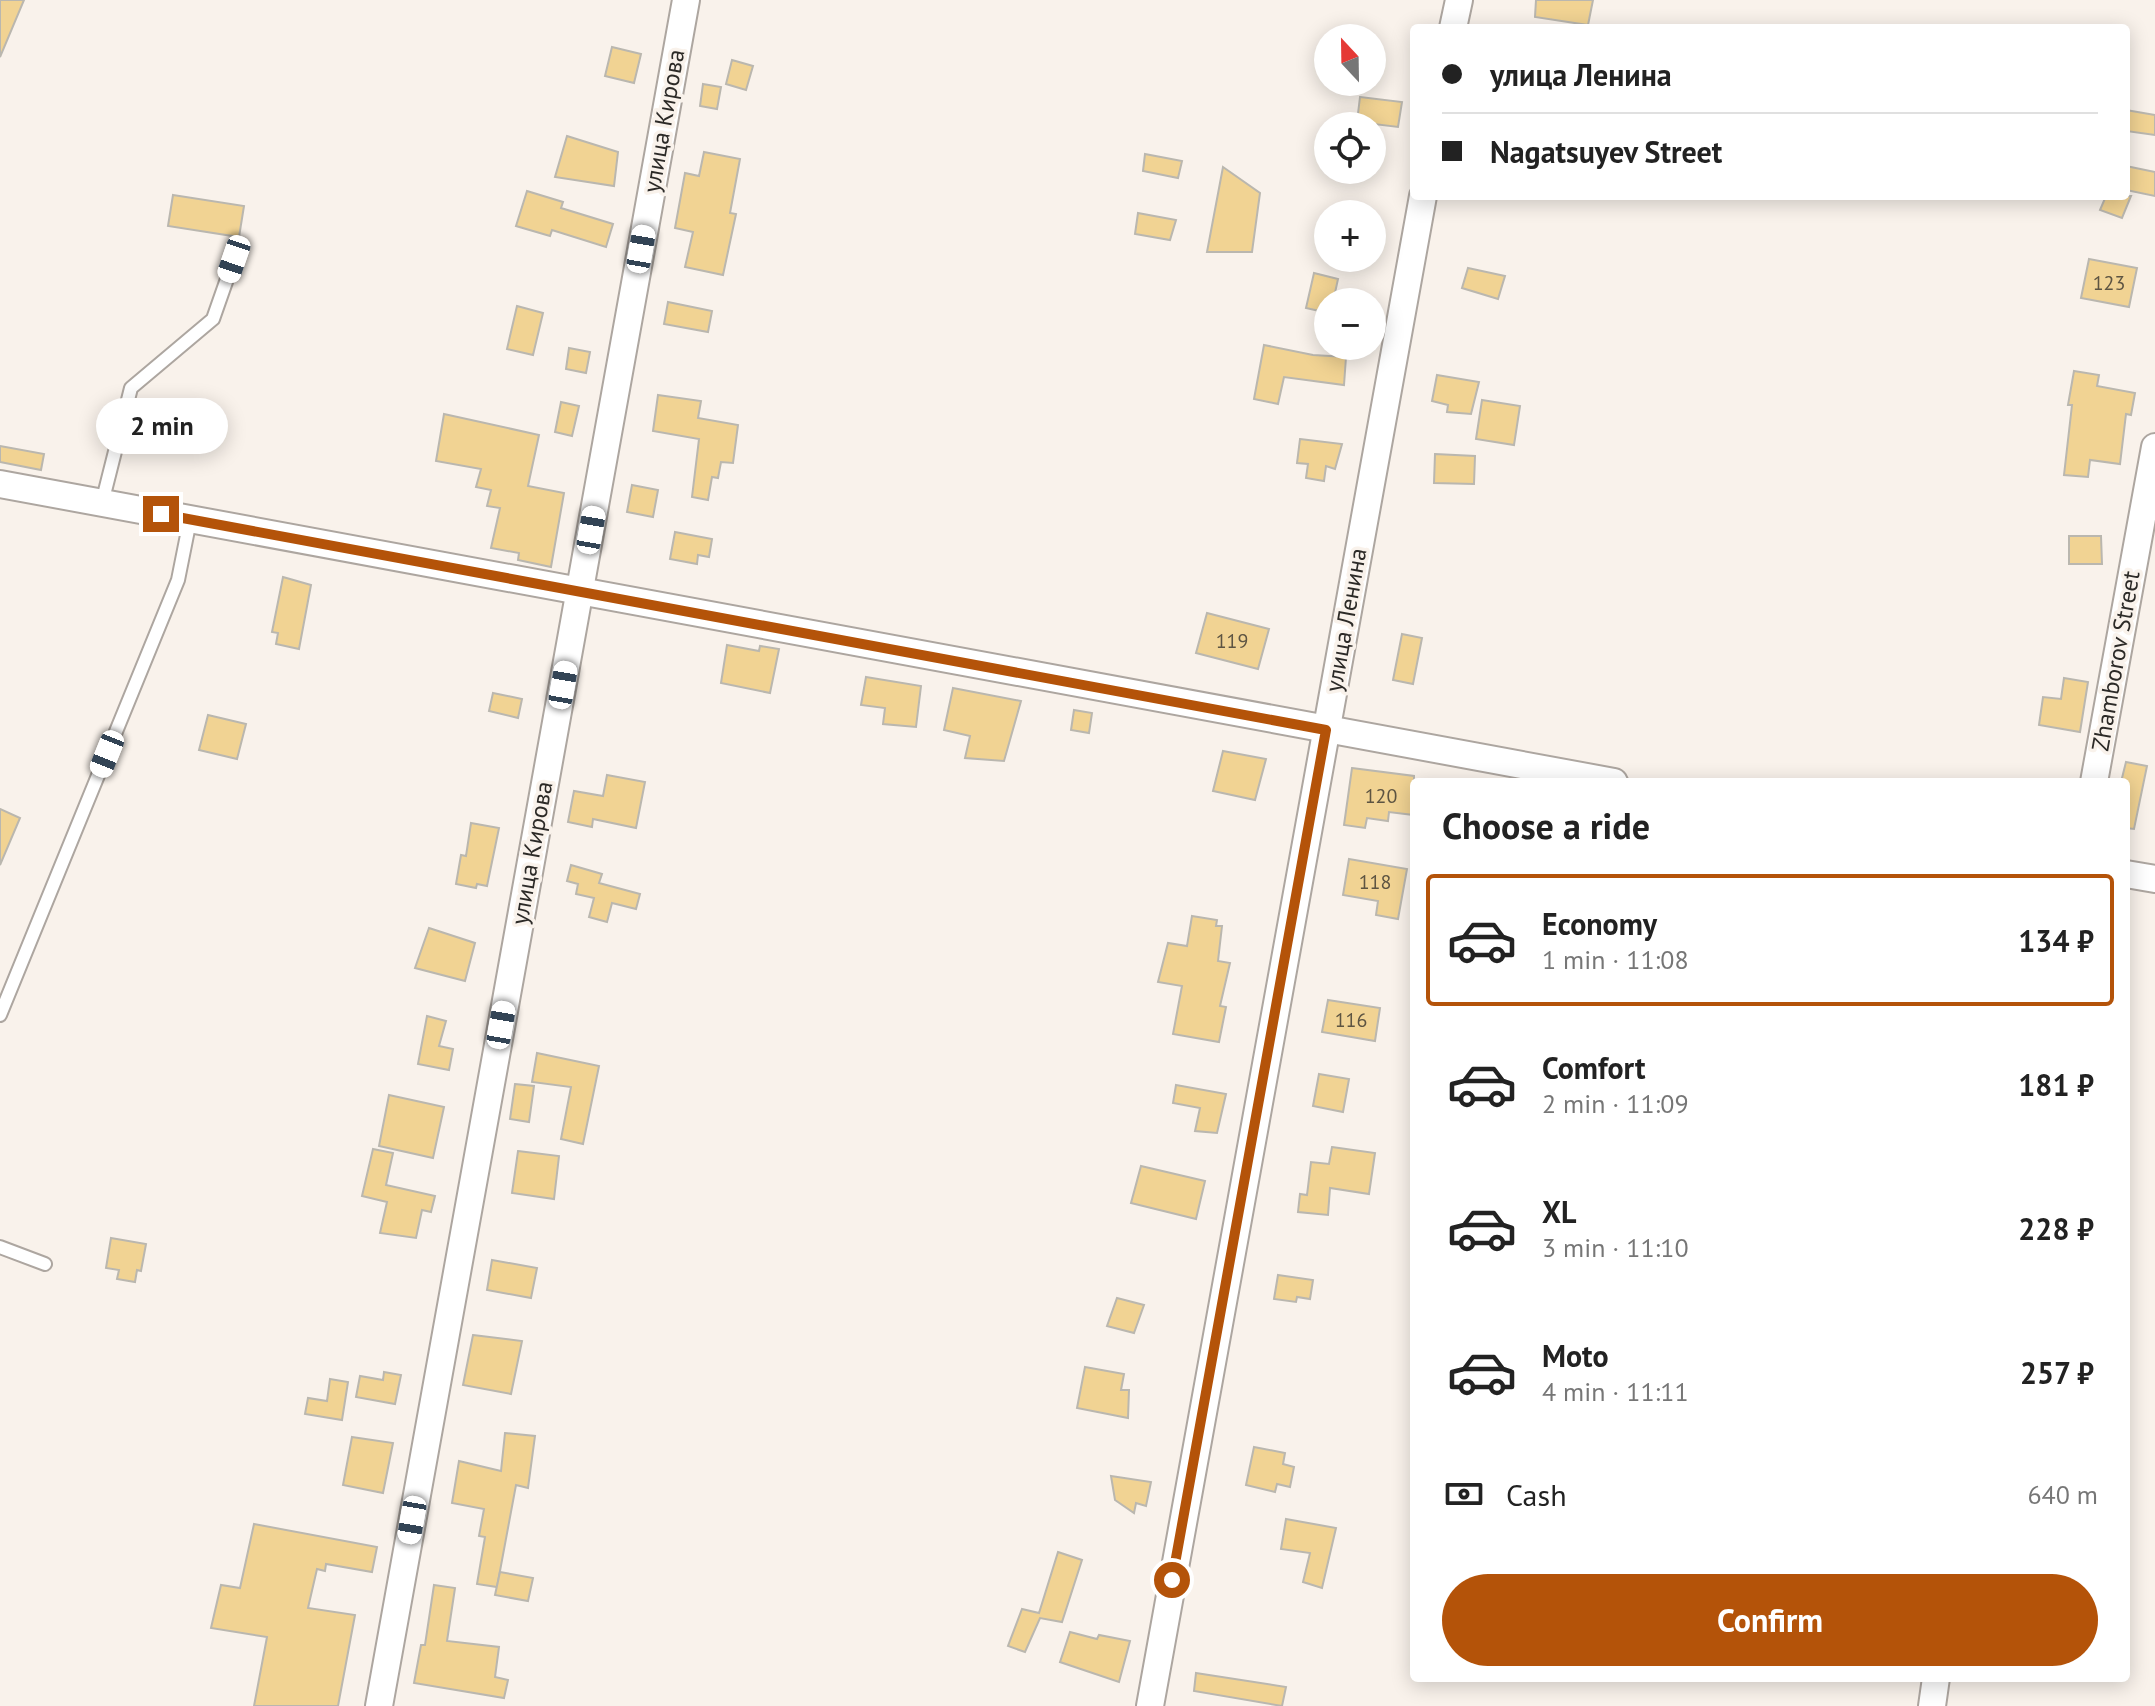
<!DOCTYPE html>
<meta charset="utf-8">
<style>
body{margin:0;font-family:"PT Sans",sans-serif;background:#f6f6f6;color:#222;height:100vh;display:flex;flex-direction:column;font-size:30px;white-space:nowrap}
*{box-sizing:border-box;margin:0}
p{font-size:26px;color:#767676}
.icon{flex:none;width:44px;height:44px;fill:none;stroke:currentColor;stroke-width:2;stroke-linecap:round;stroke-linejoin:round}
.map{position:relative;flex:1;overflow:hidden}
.panel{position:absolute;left:1410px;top:778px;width:720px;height:904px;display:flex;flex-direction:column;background:#fff;border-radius:8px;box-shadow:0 4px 20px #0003}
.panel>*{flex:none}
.guide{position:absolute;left:1410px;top:24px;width:720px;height:176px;border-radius:8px;box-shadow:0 4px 20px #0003;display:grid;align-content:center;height:176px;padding:0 32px;background:#fff}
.needle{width:52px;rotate:338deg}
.controls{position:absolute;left:1314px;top:24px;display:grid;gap:16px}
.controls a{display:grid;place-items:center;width:72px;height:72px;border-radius:50%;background:#fff;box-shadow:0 4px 20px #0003;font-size:40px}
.end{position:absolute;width:36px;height:36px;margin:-18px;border:10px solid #b45309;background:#fff;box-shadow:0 0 0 4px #fff}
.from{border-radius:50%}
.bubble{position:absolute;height:56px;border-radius:28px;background:#fff;box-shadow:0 4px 20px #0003;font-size:26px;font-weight:700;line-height:56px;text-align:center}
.car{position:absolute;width:24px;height:48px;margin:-24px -12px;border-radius:10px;box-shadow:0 0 6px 2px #0007;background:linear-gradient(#fff 24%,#345 0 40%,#fff 0 76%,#345 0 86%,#fff 0)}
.guide b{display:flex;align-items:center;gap:28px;height:76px;font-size:30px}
.guide b+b{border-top:2px solid #e0e0e0}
.guide i{width:20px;height:20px;background:#222}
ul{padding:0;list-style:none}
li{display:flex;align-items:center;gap:24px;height:132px;margin:0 16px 12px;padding:0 16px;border:4px solid transparent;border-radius:8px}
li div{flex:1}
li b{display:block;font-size:30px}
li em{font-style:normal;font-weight:700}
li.on{border-color:#b45309}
li>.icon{width:72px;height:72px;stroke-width:1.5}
h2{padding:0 32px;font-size:36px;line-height:96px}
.pay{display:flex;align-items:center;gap:20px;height:88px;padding:0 32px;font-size:30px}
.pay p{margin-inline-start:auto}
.cta{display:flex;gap:16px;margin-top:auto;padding:16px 32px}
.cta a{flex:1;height:92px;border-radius:48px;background:#b45309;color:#fff;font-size:32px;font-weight:700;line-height:92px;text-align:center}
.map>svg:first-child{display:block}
.building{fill:#f1d393;stroke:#bab7af;stroke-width:2}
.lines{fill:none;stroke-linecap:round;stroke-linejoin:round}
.lane-casing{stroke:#ada6a0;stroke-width:16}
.street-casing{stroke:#ada6a0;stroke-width:30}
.lane{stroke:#fff;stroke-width:12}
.street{stroke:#fff;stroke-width:26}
.route{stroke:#b45309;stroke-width:10}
.labels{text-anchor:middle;stroke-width:7;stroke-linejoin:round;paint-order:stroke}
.number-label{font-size:20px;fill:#5d5442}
.street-label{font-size:24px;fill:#2c2a27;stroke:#f9f2eb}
</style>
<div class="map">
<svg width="2155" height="1706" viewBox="0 0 2155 1706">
<rect width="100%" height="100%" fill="#f9f2eb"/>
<g class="building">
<polygon points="0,0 24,0 0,57"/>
<polygon points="1536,0 1593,0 1588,25 1535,17"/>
<polygon points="612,47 641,54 634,83 605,76"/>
<polygon points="732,60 753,66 746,90 726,84"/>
<polygon points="703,84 721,87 717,109 700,106"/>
<polygon points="1360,97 1402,102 1398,127 1357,122"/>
<polygon points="2126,110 2155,115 2155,135 2126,131"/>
<polygon points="567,136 618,152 614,186 555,177"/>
<polygon points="704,152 740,159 730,213 736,214 723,275 685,267 693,232 675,228 685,173 699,176"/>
<polygon points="1145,154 1182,161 1178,178 1143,171"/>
<polygon points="2126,166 2155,172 2155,196 2126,190"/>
<polygon points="1223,167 1260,193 1252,252 1207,252"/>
<polygon points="527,191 563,202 561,208 613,224 606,247 552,230 550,236 516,226"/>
<polygon points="173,195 244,206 239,237 168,226"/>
<polygon points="2106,196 2131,196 2122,218 2100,210"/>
<polygon points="1138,213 1176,220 1170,240 1135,234"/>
<polygon points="2089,259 2137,268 2129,307 2081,298"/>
<polygon points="1468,268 1505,276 1498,299 1462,288"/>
<polygon points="1314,273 1338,279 1333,302 1328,302 1328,313 1306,308"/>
<polygon points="668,302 712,311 708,332 664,324"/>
<polygon points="517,306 543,313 533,355 507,349"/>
<polygon points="1264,345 1313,355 1346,357 1344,385 1284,377 1278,404 1254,399"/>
<polygon points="569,348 590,352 586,373 566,369"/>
<polygon points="2074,371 2099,375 2097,386 2135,393 2131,415 2126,414 2120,464 2090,460 2088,477 2064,475 2072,405 2068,405"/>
<polygon points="1437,375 1479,382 1471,414 1447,412 1448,405 1432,401"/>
<polygon points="658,395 701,401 698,418 738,425 733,463 721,462 718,478 712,477 708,500 692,497 699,439 653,431"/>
<polygon points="1482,400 1520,406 1514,445 1476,439"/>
<polygon points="561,402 579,406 572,436 555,432"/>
<polygon points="444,414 539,435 528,486 564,493 551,567 518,560 519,553 491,548 500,508 487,506 491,490 476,487 481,469 436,461"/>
<polygon points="1300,439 1342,444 1335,469 1326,466 1324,481 1306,478 1308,464 1297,463"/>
<polygon points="0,446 44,454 41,470 0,462"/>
<polygon points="1435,454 1475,456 1474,484 1434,483"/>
<polygon points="632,485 658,490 653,517 627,512"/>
<polygon points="675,532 712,539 709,557 698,555 697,564 670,559"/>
<polygon points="2069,536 2101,536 2102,564 2069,564"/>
<polygon points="283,577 311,585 299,649 276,644 278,633 272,632"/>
<polygon points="1207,613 1269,629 1258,669 1196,653"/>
<polygon points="1402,634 1422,638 1413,684 1393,680"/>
<polygon points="727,645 759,651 760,646 779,649 770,693 721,683"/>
<polygon points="866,677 921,686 916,727 883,724 885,708 861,705"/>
<polygon points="2064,678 2088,682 2080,732 2039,725 2043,697 2061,699"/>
<polygon points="953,688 1021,701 1004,761 965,758 970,736 944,730"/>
<polygon points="493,693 522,699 518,718 489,711"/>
<polygon points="1074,710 1092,713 1089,733 1071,730"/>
<polygon points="208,715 246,724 237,759 199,750"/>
<polygon points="1223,751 1266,759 1255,800 1213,791"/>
<polygon points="2126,762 2147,766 2134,829 2126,828 2126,782 2121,782"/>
<polygon points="1352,768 1414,776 1414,815 1389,812 1388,821 1367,818 1365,828 1344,825"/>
<polygon points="607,775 645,782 636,828 593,819 592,827 568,822 574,791 603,796"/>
<polygon points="0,809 20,818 0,865"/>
<polygon points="471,823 499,828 487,886 477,884 476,888 456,884 461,855 466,856"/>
<polygon points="1349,859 1407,869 1398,919 1376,915 1378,901 1343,895"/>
<polygon points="571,865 602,874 599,883 640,894 636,909 612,903 607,922 589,917 594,898 576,894 578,884 567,881"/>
<polygon points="1192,916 1217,920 1216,926 1222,926 1218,961 1230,963 1220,1006 1226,1007 1219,1042 1173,1034 1182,986 1158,982 1168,943 1187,946"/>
<polygon points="429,928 475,943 465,981 415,968"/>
<polygon points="1328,1000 1380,1008 1375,1041 1322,1032"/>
<polygon points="427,1016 446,1021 439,1046 453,1049 449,1070 418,1064"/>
<polygon points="537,1053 599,1066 583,1144 561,1139 571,1087 532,1082"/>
<polygon points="1319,1074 1349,1079 1343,1112 1313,1106"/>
<polygon points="515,1084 534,1086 529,1122 510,1119"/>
<polygon points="1176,1085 1226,1094 1217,1133 1195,1131 1200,1108 1173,1103"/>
<polygon points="389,1095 444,1107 433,1158 379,1146"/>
<polygon points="1332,1147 1375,1153 1369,1194 1330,1188 1328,1215 1298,1212 1300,1194 1307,1195 1311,1162 1329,1164"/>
<polygon points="373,1149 393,1153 386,1185 435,1196 431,1212 422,1210 416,1238 380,1233 387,1202 362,1196"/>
<polygon points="518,1151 559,1156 554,1199 512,1193"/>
<polygon points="1141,1166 1205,1181 1196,1219 1131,1203"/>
<polygon points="111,1238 146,1244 141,1271 137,1270 135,1282 117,1279 119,1270 106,1268"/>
<polygon points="492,1260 537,1268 531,1298 487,1290"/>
<polygon points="1278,1275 1313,1280 1310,1299 1297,1297 1296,1302 1274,1299"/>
<polygon points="1117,1298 1144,1305 1134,1333 1107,1326"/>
<polygon points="473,1335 522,1341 511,1394 463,1385"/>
<polygon points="1085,1367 1124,1374 1121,1390 1129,1390 1128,1418 1077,1408"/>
<polygon points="384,1372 401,1375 395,1404 356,1397 360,1376 383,1380"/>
<polygon points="330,1379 348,1382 342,1420 305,1414 308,1398 327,1401"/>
<polygon points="505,1433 535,1436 528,1488 516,1485 497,1587 477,1584 485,1537 479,1536 484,1509 452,1503 459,1461 501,1471"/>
<polygon points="352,1437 393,1443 383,1493 343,1485"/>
<polygon points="1254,1447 1285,1453 1283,1464 1294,1467 1290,1487 1277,1484 1275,1492 1246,1485"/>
<polygon points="1111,1476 1151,1482 1146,1506 1136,1503 1134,1513 1115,1500"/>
<polygon points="1286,1519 1336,1528 1322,1588 1303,1582 1310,1553 1281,1549"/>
<polygon points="254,1524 377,1547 372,1572 326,1564 325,1571 317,1569 308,1608 355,1615 338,1706 254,1706 267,1637 211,1628 221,1585 240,1588"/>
<polygon points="1058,1552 1082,1560 1062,1622 1040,1618 1025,1652 1008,1646 1022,1609 1039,1613"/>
<polygon points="500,1572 533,1578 528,1601 495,1595"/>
<polygon points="434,1585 455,1588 447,1641 499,1647 495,1677 508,1680 504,1698 414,1683 421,1645 425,1645"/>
<polygon points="1070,1632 1097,1639 1099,1635 1130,1641 1119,1682 1060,1662"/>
<polygon points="1196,1673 1286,1687 1282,1706 1194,1691"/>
</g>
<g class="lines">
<g class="lane-casing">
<g id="lane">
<polyline points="102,503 131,388 213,319 234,259"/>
<polyline points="0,1015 178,580 190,520"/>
<polyline points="0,1247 45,1264"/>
</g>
</g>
<g class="street-casing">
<g id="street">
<polyline points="1453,28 1459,0"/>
<polyline points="0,484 1614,782"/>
<polyline points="2094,782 2155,447"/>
<polyline points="2126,874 2155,879"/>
<polyline points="379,1706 686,0"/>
<polyline points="1150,1706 1423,196"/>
<polyline points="1932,1706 1936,1678"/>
</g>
</g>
<use href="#lane" class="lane"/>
<use href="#street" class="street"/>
</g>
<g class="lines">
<polyline class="route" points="161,514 1326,730 1172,1580"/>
</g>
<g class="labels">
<g class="number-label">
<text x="2109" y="290">123</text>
<text x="1232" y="648">119</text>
<text x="1381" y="803">120</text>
<text x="1375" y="889">118</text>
<text x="1351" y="1027">116</text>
</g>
<g class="street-label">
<text transform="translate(664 121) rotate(-80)" y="8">улица Кирова</text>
<text transform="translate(1346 620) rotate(-80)" y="8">улица Ленина</text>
<text transform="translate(2116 661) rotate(-80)" y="8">Zhamborov Street</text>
<text transform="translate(532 853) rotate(-80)" y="8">улица Кирова</text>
</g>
</g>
</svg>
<div class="controls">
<a><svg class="needle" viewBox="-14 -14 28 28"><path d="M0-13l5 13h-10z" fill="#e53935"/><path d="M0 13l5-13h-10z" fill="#767676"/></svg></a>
<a><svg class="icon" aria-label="locate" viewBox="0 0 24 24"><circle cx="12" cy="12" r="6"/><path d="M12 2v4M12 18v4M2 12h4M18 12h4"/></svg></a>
<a>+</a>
<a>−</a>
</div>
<i class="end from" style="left:1172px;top:1580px"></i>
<i class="end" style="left:161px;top:514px"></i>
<div class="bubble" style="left:96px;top:398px;width:132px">2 min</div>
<i class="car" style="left:641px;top:249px;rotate:10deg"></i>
<i class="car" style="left:234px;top:259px;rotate:199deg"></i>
<i class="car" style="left:591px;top:530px;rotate:10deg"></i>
<i class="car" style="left:563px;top:685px;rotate:10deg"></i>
<i class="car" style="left:107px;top:754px;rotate:202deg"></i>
<i class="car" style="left:501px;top:1025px;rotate:10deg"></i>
<i class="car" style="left:412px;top:1520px;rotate:190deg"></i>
<div class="guide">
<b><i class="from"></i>улица Ленина</b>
<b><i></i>Nagatsuyev Street</b>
</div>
<section class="panel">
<h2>Choose a ride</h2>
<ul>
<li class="on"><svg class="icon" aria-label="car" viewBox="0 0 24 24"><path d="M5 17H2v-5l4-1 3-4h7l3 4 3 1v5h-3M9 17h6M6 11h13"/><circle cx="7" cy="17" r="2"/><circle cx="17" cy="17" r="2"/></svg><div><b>Economy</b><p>1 min · 11:08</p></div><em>134 ₽</em></li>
<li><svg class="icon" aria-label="car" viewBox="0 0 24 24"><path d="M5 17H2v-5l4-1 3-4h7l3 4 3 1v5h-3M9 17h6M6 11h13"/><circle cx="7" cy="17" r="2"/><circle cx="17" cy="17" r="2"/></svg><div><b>Comfort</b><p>2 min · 11:09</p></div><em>181 ₽</em></li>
<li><svg class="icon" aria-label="car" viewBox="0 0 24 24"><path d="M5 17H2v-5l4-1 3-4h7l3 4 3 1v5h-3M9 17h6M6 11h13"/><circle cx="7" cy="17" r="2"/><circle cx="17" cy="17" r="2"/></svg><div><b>XL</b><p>3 min · 11:10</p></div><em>228 ₽</em></li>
<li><svg class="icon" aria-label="car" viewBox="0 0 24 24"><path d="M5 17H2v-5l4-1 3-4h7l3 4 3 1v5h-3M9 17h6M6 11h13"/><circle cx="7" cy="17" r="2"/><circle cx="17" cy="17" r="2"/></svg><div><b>Moto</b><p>4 min · 11:11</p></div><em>257 ₽</em></li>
</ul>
<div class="pay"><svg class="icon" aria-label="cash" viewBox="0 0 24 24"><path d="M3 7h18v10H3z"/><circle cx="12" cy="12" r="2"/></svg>Cash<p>640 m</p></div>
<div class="cta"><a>Confirm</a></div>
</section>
</div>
